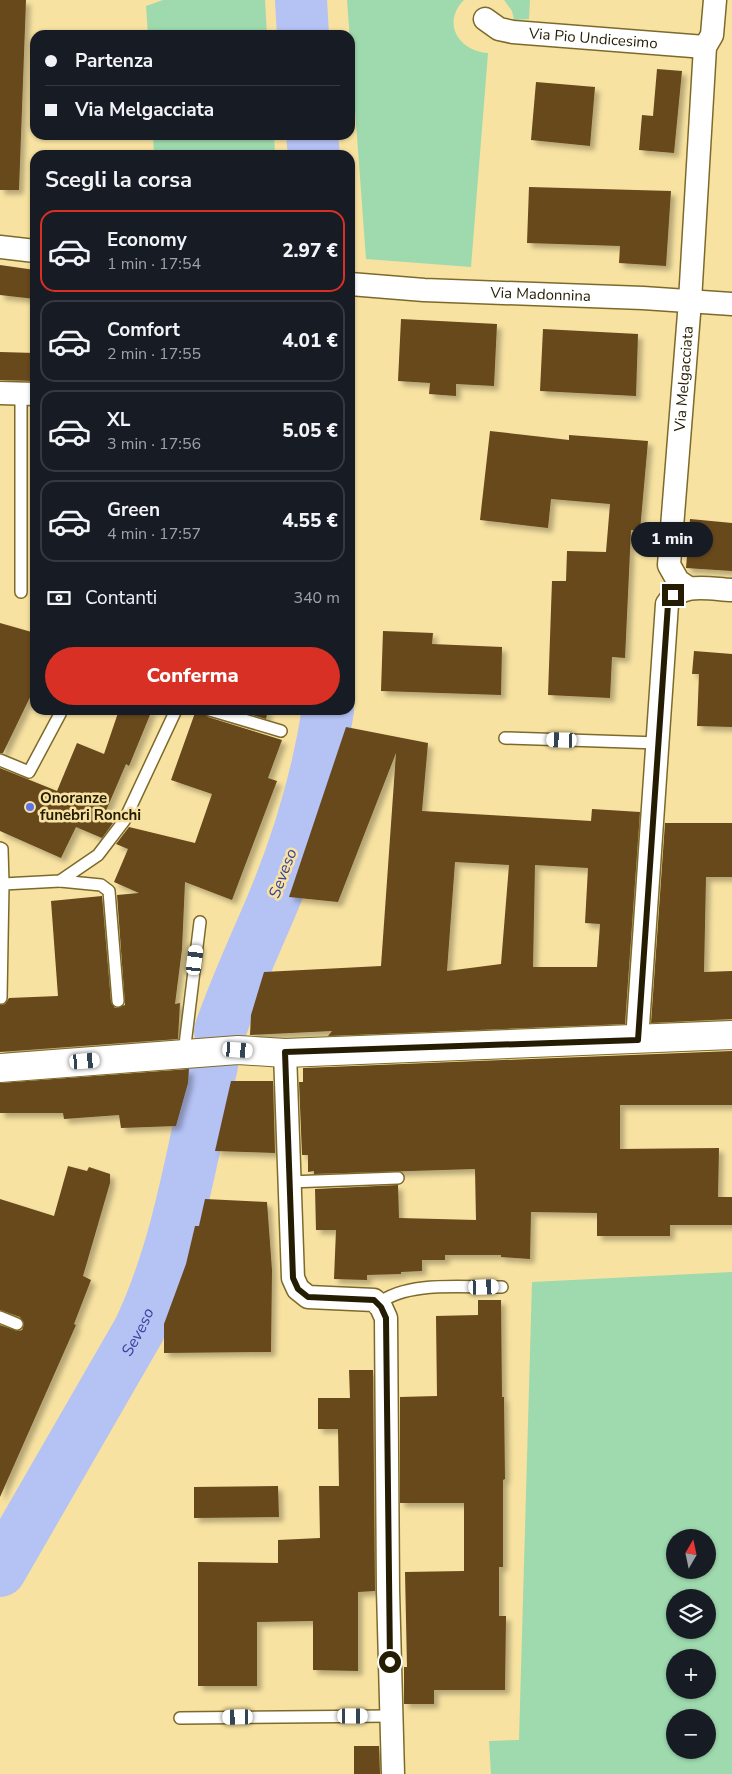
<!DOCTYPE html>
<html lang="it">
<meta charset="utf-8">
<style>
body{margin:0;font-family:"Nunito Sans",sans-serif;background:#20242c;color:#f1f3f6;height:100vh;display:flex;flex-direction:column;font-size:19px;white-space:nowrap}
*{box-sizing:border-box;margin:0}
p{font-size:16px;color:#9ea1a6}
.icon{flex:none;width:28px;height:28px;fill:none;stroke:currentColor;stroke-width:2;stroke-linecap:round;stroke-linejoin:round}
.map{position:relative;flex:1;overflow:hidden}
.side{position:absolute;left:30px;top:150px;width:325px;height:565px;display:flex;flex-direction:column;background:#171b24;border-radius:15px;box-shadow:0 1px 4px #0004}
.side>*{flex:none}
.hud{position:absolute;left:30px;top:30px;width:325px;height:110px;border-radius:15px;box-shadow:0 1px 4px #0004;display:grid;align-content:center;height:110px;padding:0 15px;background:#171b24}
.needle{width:32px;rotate:9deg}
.fabs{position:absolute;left:666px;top:1529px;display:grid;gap:10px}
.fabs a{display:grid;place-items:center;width:50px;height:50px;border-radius:50%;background:#171b24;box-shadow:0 1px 4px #0004;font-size:25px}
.end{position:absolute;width:22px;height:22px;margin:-11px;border:6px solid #251d03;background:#fff;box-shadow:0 0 0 2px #fff}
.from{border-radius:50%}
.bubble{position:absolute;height:35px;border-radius:18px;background:#171b24;box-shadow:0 1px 4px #0004;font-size:16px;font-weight:800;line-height:35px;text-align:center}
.car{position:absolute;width:15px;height:30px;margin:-15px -8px;border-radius:6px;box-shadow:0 0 4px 1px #0007;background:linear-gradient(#fff 24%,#345 0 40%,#fff 0 76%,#345 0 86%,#fff 0)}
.hud b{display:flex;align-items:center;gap:18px;height:48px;font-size:19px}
.hud b+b{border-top:1px solid #363941}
.hud i{width:12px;height:12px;background:#f1f3f6}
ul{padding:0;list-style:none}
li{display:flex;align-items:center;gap:15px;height:82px;margin:0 10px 8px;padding:0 5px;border:2px solid #363941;border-radius:15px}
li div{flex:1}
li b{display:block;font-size:19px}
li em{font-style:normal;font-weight:800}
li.selected{border-color:#d93025}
li>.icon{width:45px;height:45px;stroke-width:1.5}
h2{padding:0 15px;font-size:22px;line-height:60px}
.pay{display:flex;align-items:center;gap:12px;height:55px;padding:0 15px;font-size:19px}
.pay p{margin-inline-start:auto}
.action{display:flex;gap:10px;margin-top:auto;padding:10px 15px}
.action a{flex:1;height:58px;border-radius:30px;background:#d93025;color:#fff;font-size:20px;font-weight:800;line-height:58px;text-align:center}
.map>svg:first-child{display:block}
.green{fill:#9edaae;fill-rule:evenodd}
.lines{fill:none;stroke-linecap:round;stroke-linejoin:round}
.river{stroke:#b4c2f4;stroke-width:52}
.building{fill:#67481c;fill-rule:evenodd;filter:url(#shadow)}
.service-casing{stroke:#7d6a2b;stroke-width:14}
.minor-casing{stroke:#7d6a2b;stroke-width:25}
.tertiary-casing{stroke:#7d6a2b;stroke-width:30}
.service{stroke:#fff;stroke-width:11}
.minor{stroke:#fff;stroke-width:22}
.tertiary{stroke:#fff;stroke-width:28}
.route{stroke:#251d03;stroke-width:6}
.poi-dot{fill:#5e72e9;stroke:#f7e2a1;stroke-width:2}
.labels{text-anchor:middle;stroke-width:5;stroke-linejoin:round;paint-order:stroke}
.street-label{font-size:15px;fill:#251d03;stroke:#f7e2a1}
.poi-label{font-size:15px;font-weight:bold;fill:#251d03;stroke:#f7e2a1;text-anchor:start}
.water-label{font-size:16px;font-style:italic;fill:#3742a0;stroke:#f7e2a1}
</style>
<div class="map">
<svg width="732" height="1774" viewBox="0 0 732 1774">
<defs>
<filter id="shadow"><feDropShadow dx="4.5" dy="4.5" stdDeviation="2.5" flood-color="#0004"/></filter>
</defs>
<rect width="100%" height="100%" fill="#f7e2a1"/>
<g class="green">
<polygon points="163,0 265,0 267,35 148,35 146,6"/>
<path d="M347 0H464C441 23 459 51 488 53L471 267 366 259Z"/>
<polygon points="504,0 530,0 529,19 514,20 512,11"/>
<polygon points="153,135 274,135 275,155 154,155"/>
<path d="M732 1272V1774H491L489 1741 519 1740 532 1282ZM675 1538H708V1570H675ZM675 1598H708V1630H675ZM675 1658H708V1690H675ZM675 1718H708V1750H675Z"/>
</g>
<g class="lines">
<g class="river">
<polyline points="301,0 303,35"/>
<polyline points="312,135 314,155"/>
<path d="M220 1031C233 993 249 958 265 921 294 855 317 782 328 710"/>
<path id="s1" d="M0 1571 139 1330C178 1248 192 1154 212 1065"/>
</g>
</g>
<g class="building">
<polygon points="0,0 26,0 19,190 0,190"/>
<polygon points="657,69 682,71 674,153 639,150 642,115 653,116"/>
<polygon points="536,82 595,87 590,146 531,140"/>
<polygon points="529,187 671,191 666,266 619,263 620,246 527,243"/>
<polygon points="0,265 35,270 35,299 0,295"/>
<polygon points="401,319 497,324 494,386 456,384 456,396 429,394 430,383 398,381"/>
<polygon points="543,329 638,334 636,396 540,391"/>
<polygon points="0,352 35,353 35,381 0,380"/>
<polygon points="490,431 569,440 569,435 648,441 640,531 631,530 625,658 612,657 610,698 548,695 552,581 566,581 567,551 606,552 610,504 551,499 548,528 480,520"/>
<polygon points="690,519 732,523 732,571 686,568"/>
<polygon points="0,623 35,633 35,687 3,753 0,753"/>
<polygon points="383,631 433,633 432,644 502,647 501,695 381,691"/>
<polygon points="694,651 732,654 732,727 697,726 699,674 692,674"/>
<polygon points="119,710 152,710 129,766 126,764 102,820 113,823 102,838 76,827 61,858 0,831 0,768 57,791 77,743 104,754"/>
<polygon points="196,710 203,710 208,717 282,740 268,778 277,781 232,900 185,882 182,949 175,1004 180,1003 178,1039 0,1052 0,1005 5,1004 9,998 58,996 51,901 102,896 111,1002 115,1008 125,1005 117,895 139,893 114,882 128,849 116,844 129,827 195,843 212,794 171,780"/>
<polygon points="236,710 268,710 266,719"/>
<path d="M346 727 428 743 422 811 591 821 592 809 640 812 625 1024 328 1036 332 1031 250 1035 251 1015 264 972 381 966 396 753 338 902 289 897ZM455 862 509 865 501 964 447 971ZM535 865 588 868 585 923 600 924 597 967H533Z"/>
<polygon points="665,823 732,823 732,877 706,877 704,972 732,971 732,1019 651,1023"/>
<polygon points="732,1051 732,1105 620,1105 620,1149 719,1148 718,1197 732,1197 732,1225 670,1225 670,1236 597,1236 597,1213 531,1212 530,1259 501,1257 501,1255 445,1255 445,1260 422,1260 422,1271 401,1272 401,1274 367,1275 367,1280 334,1279 336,1230 316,1230 315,1189 398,1185 399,1218 476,1220 475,1169 314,1174 314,1171 308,1172 308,1155 302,1155 299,1082 303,1082 303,1068"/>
<polygon points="189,1069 188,1083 176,1126 121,1128 119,1115 64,1119 63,1113 0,1113 0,1083"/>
<polygon points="231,1081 273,1081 275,1153 215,1151"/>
<polygon points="68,1166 87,1171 89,1167 110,1174 110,1183 83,1276 91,1280 74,1324 76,1325 0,1497 0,1325 18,1331 22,1330 24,1324 20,1317 0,1310 0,1199 54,1216"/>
<polygon points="205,1199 267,1202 272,1270 271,1352 164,1353 164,1324 186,1264 195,1226 199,1226"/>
<polygon points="478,1300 501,1300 502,1397 504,1397 505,1479 503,1480 503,1567 499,1567 499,1616 506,1616 505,1690 434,1690 434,1704 404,1704 404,1667 407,1667 405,1572 464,1571 464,1503 400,1503 400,1397 437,1396 436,1316 478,1315"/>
<polygon points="349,1370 373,1370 375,1591 358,1592 358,1671 313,1670 313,1621 257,1622 257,1686 198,1686 198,1562 278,1563 278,1540 320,1538 319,1486 339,1486 338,1429 318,1429 318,1398 350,1398"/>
<polygon points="278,1486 279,1517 194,1518 194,1487"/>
<polygon points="354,1746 379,1746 380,1774 354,1774"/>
</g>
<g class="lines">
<g class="service-casing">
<g id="service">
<polyline points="21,393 21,592"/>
<polyline points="210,710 281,731"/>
<polyline points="505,738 658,743"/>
<polyline points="0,760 29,772 60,714"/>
<polyline points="0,848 2,849 3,884"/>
<polyline points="60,881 101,885 109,891 118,1001"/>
<polyline points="1,998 3,884 60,881 98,855 124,821 176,710"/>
<polyline points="184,1053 200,922"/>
<polyline points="289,1182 398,1178"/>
<path d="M378 1304C408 1280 465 1288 502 1287"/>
<polyline points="0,1317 17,1324"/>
<polyline points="180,1718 391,1716"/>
</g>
</g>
<g class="minor-casing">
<g id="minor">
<path id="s2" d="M485 19 499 29 513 32 705 47"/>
<polyline points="0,247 35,251"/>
<path id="s3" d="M350 284 424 290 643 298 732 304"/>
<polyline points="0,393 35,394"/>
<path id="s4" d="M687 587 678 581 669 565 690 301 705 47 712 35 715 0"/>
<path d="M637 1040 667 604C682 581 708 589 732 590"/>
<polyline points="285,1053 293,1278 298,1289 308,1297 374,1300 381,1307 386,1318 388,1590 393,1774"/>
</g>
</g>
<g class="tertiary-casing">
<polyline id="tertiary" points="0,1068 238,1050 285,1053 732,1035"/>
</g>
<use href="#service" class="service"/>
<use href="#minor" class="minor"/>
<use href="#tertiary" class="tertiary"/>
</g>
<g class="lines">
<polyline class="route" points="390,1662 386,1318 381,1307 374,1300 308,1297 298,1289 293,1278 285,1052 638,1040 668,604 673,595"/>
</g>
<circle class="poi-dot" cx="30" cy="807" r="5"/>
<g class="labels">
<g class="street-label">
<text dy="5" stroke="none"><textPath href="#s2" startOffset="112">Via Pio Undicesimo</textPath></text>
<text dy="5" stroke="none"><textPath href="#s3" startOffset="191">Via Madonnina</textPath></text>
<text dy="5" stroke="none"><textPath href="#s4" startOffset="216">Via Melgacciata</textPath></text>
</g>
<g class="poi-label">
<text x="40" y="803">Onoranze<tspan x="40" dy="17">funebri Ronchi</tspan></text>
</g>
<g class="water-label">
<text transform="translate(282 873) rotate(-69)" y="6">Seveso</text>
<text dy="6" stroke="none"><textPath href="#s1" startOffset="276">Seveso</textPath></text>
</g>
</g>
</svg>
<div class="fabs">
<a><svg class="needle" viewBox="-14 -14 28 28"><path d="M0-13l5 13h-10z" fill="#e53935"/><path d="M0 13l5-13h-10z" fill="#9ea1a6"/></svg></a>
<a><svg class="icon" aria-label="layers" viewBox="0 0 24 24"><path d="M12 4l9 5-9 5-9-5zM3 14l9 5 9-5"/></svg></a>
<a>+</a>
<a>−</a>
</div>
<i class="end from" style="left:390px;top:1662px"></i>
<i class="end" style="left:673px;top:595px"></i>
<div class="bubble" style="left:631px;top:522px;width:82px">1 min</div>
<i class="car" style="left:562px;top:740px;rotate:272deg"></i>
<i class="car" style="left:195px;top:960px;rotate:7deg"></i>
<i class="car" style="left:238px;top:1050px;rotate:94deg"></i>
<i class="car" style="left:85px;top:1061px;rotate:85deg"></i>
<i class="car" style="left:484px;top:1287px;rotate:88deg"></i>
<i class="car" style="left:353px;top:1716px;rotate:90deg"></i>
<i class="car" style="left:238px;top:1717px;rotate:269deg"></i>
<div class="hud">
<b><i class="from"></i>Partenza</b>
<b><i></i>Via Melgacciata</b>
</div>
<section class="side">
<h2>Scegli la corsa</h2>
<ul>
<li class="selected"><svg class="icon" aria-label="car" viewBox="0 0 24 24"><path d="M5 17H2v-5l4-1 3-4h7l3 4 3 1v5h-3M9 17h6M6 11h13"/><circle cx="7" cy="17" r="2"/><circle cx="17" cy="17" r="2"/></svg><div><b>Economy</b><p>1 min · 17:54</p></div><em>2.97 €</em></li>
<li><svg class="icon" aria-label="car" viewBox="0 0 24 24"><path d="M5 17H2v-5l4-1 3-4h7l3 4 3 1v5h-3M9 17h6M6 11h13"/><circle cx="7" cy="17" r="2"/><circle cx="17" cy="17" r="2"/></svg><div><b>Comfort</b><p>2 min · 17:55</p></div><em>4.01 €</em></li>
<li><svg class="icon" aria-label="car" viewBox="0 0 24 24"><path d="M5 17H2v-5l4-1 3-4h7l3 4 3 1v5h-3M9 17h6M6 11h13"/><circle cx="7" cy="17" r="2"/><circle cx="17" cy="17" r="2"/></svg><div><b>XL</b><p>3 min · 17:56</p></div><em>5.05 €</em></li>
<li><svg class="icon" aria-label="car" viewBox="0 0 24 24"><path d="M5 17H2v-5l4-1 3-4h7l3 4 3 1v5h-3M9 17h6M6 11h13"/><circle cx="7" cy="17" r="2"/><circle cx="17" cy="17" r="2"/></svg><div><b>Green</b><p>4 min · 17:57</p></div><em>4.55 €</em></li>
</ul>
<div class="pay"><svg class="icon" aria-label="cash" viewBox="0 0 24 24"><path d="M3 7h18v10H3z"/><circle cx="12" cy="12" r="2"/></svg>Contanti<p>340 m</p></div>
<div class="action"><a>Conferma</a></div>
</section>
</div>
